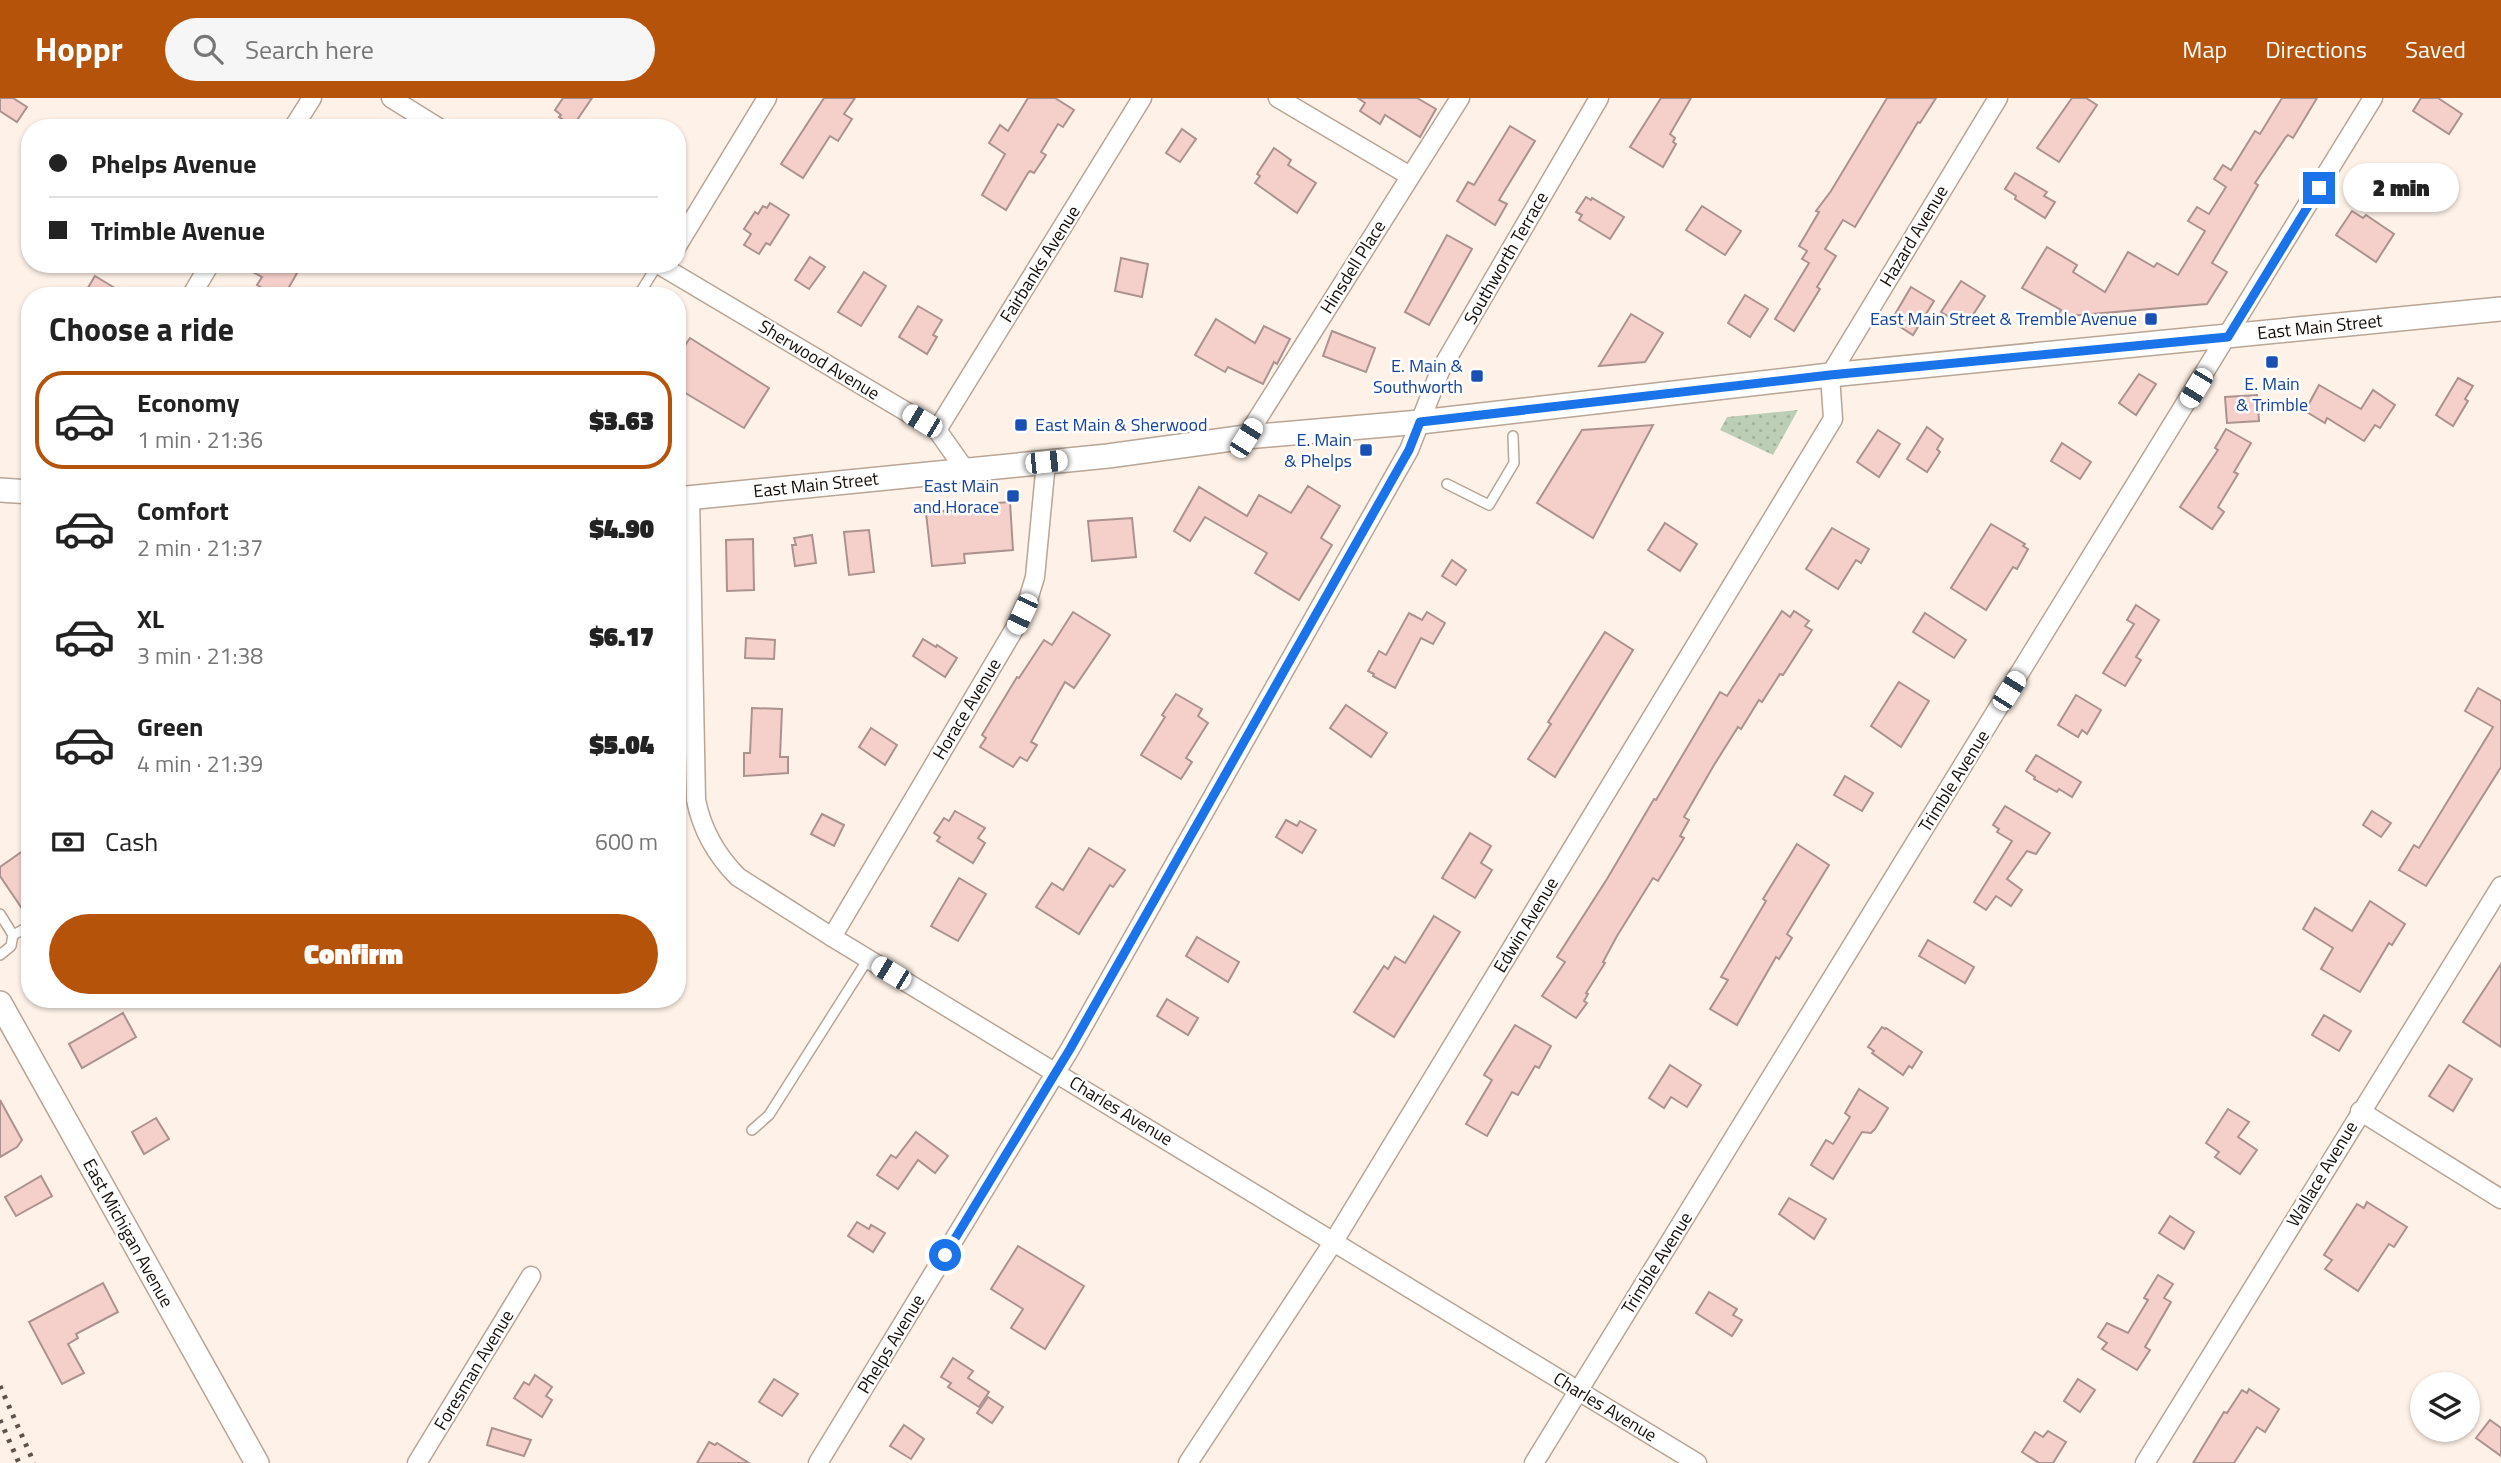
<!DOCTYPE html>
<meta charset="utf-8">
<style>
body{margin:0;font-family:"Titillium Web",sans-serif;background:#f6f6f6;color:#222;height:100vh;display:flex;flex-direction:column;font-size:26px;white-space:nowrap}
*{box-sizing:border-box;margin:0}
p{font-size:23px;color:#767676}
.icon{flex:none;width:38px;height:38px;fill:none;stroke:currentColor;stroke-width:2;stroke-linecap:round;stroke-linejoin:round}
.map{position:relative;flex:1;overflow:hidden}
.sheet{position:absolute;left:21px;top:189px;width:665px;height:721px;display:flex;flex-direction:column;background:#fff;border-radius:28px;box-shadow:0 2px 5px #0004}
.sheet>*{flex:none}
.guide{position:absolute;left:21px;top:21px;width:665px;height:154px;border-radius:28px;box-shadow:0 2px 5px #0004;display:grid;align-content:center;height:154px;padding:0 28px;background:#fff}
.buttons{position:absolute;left:2410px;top:1274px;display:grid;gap:14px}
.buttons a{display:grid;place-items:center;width:70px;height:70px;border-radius:50%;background:#fff;box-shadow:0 2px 5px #0004;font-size:35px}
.end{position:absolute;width:32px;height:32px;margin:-16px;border:9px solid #1a73e8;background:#fff;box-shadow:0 0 0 4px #fff}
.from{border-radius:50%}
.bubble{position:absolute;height:49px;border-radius:24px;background:#fff;box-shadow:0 2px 5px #0004;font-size:23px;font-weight:800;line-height:49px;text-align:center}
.car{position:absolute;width:21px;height:42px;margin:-21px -10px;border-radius:9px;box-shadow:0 0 5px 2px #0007;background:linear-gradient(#fff 24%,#345 0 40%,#fff 0 76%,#345 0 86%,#fff 0)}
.guide b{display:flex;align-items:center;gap:24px;height:66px;font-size:26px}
.guide b+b{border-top:2px solid #e0e0e0}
.guide i{width:18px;height:18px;background:#222}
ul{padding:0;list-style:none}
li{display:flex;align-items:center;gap:21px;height:98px;margin:0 14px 10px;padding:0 14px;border:4px solid transparent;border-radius:28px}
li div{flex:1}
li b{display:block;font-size:26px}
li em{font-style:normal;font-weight:800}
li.on{border-color:#b45309}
li>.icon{width:63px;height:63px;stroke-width:1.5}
h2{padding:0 28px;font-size:32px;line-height:84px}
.pay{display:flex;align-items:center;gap:18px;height:77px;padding:0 28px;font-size:26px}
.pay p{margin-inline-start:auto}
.primary-button{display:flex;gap:14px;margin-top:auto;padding:14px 28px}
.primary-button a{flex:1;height:80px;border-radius:42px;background:#b45309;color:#fff;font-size:28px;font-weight:800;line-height:80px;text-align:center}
header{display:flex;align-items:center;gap:42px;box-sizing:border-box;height:98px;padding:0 35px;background:#b45309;color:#fff}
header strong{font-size:33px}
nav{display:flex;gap:38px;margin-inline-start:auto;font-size:24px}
.search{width:490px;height:63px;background:#f6f6f6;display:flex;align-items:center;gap:18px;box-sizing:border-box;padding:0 24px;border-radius:38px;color:#767676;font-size:26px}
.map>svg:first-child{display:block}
.park{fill:url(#park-dots)}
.building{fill:#f5d0cb;stroke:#ac928f;stroke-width:2}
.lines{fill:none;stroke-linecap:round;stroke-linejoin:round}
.service-casing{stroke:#b8a595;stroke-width:12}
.minor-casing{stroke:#b8a595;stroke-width:21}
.tertiary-casing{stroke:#b8a595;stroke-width:26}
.service{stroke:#fff;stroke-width:9}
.minor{stroke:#fff;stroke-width:18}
.tertiary{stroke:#fff;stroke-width:23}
.rail{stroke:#5c534d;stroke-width:5;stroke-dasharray:3.5 7;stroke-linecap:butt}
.route{stroke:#1a73e8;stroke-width:9}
.transit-dot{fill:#1a4fb4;stroke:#fff;stroke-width:2.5}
.labels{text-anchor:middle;stroke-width:5;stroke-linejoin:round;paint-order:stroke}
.street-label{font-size:18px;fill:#130c07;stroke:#fff}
.transit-label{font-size:18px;fill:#164399;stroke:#fff;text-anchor:end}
</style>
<header>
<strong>Hoppr</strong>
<div class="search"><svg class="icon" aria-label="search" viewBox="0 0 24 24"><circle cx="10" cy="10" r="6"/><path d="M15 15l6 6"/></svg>Search here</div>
<nav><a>Map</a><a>Directions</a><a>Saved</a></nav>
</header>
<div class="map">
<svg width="2501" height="1365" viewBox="0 0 2501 1365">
<defs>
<pattern id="park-dots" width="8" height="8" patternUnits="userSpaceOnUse" patternTransform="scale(1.75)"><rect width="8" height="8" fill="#bcceb5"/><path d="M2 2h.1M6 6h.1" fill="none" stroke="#a1b09a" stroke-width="1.8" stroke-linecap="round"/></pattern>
</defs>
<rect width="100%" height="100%" fill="#fef2e8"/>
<polygon class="park" points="1798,312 1773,357 1720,332 1727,319"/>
<g class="building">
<polygon points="0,0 13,0 27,9 17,24 0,13"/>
<polygon points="563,0 592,0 573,28 559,19 561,17 555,12"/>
<polygon points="824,0 855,0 844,16 852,21 838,43 830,38 803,80 781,66"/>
<polygon points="1028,0 1055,0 1074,12 1063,29 1058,26 1041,54 1046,57 1034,75 1030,73 1028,75 1006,112 982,97 1005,56 989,45 1000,27 1008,33"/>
<polygon points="1358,0 1417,0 1436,11 1420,39 1385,17 1380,26 1360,13 1365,5"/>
<polygon points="1661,0 1691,0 1670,36 1675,40 1673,44 1676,46 1663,69 1630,49"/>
<polygon points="1887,0 1936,0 1920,25 1918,24 1855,129 1843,122 1825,151 1836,158 1817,189 1820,191 1794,233 1775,221 1809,165 1802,161 1807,153 1799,148 1819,114 1816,113 1831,93"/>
<polygon points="2072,0 2086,0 2097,7 2059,64 2037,50"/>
<polygon points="2282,0 2317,0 2293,40 2288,37 2286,39 2255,85 2258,87 2212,165 2227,174 2207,206 2057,219 2061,212 2022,190 2047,149 2077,167 2073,174 2105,194 2128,154 2154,169 2157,165 2178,177 2205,133 2188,123 2197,109 2209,116 2226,89 2214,81 2223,67 2231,72 2255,33 2260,36"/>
<polygon points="2421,0 2438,0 2462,16 2449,36 2413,13"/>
<polygon points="1510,28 1535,43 1499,102 1507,106 1495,127 1457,103 1468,84 1474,87"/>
<polygon points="1182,31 1196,41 1180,64 1166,55"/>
<polygon points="1274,50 1291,62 1288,67 1316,85 1297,115 1255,85 1260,78 1257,76"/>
<polygon points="2015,75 2047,94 2044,98 2055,104 2045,120 2015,101 2016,98 2005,91"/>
<polygon points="1586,99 1591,102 1592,100 1624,119 1610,141 1579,122 1582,117 1576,114"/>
<polygon points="770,105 789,117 770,147 766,145 759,156 744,147 751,136 744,131 755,114 758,116 763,108 767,110"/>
<polygon points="1702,108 1741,133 1725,157 1686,132"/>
<polygon points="2352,113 2363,120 2366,117 2394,136 2376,164 2336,137"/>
<polygon points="1447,137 1472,151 1429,227 1405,214"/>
<polygon points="810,159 825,169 809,191 795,182"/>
<polygon points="1121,160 1148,166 1142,199 1115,193"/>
<polygon points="238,166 282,166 297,175 284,198 276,198 257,187 262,179"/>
<polygon points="864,174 886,188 861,228 838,214"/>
<polygon points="95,178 128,198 83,198"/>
<polygon points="1961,183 1985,198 1969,223 1966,221 1962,227 1941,214"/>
<polygon points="1911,189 1934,203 1913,237 1891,223"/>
<polygon points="1745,197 1768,211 1750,239 1728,225"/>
<polygon points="918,208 942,222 933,237 937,239 927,256 899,239"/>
<polygon points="1631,216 1663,235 1645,264 1599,268"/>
<polygon points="1216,221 1255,245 1264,228 1290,241 1277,266 1274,264 1263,286 1228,269 1225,274 1195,257"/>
<polygon points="1332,233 1375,250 1366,274 1323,258"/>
<polygon points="690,240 769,290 744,330 677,290 677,259"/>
<polygon points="2139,276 2156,286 2136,317 2119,305"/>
<polygon points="2458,280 2473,288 2465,301 2468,303 2453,328 2436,317"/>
<polygon points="2319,287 2361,311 2373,292 2395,307 2380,330 2375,327 2364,343 2327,320 2325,325 2305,313"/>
<polygon points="2257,297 2259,323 2227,325 2225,299"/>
<polygon points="1653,327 1593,440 1537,405 1582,332"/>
<polygon points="1927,329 1943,341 1937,351 1940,354 1927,374 1907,361"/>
<polygon points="2226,331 2251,345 2234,374 2238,376 2218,409 2224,414 2212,431 2180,409 2218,352 2215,350"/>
<polygon points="1878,332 1900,346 1879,379 1857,364"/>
<polygon points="2062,345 2091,364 2080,381 2051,363"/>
<polygon points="1308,388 1340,408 1321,440 1332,447 1299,502 1255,475 1267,455 1205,419 1190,443 1174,433 1199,389 1247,418 1259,397 1291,415"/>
<polygon points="1010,404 1013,452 964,456 965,465 932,468 926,415 981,409 981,406"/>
<polygon points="1132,420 1136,459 1092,463 1088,423"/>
<polygon points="1665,425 1697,446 1680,473 1648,452"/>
<polygon points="1991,426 2025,446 2023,448 2028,451 2017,471 2013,469 1986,512 1951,490"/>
<polygon points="1832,430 1869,451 1861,465 1856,462 1838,491 1806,471"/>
<polygon points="869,432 874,474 849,477 844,434"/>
<polygon points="812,437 816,465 795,468 792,447 796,447 794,440"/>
<polygon points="753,441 754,492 727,493 726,442"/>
<polygon points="1452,462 1466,472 1456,487 1442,478"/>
<polygon points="2136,507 2159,522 2136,559 2141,562 2125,588 2103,575 2134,526 2127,522"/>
<polygon points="1782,513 1790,519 1794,513 1809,523 1805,528 1812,532 1783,577 1780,576 1762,604 1759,602 1741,631 1738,629 1714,667 1684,719 1689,722 1680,738 1684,740 1658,783 1653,780 1617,838 1603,864 1605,865 1586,895 1588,896 1584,903 1587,905 1576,920 1542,898 1565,864 1557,859 1607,781 1654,701 1656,702 1720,594 1727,598"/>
<polygon points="1073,514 1110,537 1074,590 1065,584 1031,644 1037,647 1027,663 1020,659 1013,669 980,649 986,640 982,637 1017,579 1019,580 1044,542 1052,547"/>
<polygon points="1427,514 1445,525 1433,546 1421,540 1395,590 1373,578 1374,576 1368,573 1379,553 1386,557 1409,515 1422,522"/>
<polygon points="1925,515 1966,542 1954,560 1913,534"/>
<polygon points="1605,534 1633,552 1555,679 1528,661 1551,626 1548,624"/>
<polygon points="746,540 775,542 774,561 745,560"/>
<polygon points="923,541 936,549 937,547 957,560 945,579 913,558"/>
<polygon points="1899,584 1929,603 1901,649 1871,628"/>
<polygon points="2478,590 2501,603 2501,669 2426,788 2399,772 2414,747 2419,750 2493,629 2465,613"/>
<polygon points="1176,596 1202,611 1198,618 1208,625 1186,660 1192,664 1181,681 1141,657 1165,619 1162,617"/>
<polygon points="2076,597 2101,612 2087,636 2082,632 2078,639 2058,627"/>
<polygon points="1346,607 1387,635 1371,659 1330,630"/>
<polygon points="752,610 782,611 780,659 788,659 788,675 744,678 744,655 750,655"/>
<polygon points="871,630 897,647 885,667 859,649"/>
<polygon points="2036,657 2081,684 2072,699 2059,691 2057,694 2034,681 2035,679 2026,673"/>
<polygon points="1845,678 1873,695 1862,713 1834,697"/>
<polygon points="2005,708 2050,735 2036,756 2027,753 2007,781 2022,792 2011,808 1996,798 1986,812 1974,804 2012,743 1997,734 1999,731 1993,727"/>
<polygon points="955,713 985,730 978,740 985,745 973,765 937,743 940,739 934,735 944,720 949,723"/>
<polygon points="2372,713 2391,725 2381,739 2363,727"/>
<polygon points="822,716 844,727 834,748 811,736"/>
<polygon points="1286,722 1297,728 1300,723 1316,732 1302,755 1276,739"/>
<polygon points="1470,735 1491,748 1481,765 1492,772 1475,800 1442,780"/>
<polygon points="1797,746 1829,767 1787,836 1792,840 1779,861 1776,859 1737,927 1710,911 1728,882 1721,879 1766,803 1763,801"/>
<polygon points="30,748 30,821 29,821 0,778 0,769"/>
<polygon points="1089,750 1125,772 1113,789 1110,787 1079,836 1036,809 1052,785 1063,792"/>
<polygon points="959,780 986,796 958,843 931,828"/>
<polygon points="2370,803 2405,826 2392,847 2389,845 2360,894 2321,871 2333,850 2303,831 2315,810 2352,833"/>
<polygon points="1434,818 1460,834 1394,939 1354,914 1384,868 1388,871 1395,859 1405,865"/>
<polygon points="1197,839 1239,864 1228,884 1186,858"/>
<polygon points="1928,842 1974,869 1965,885 1919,858"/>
<polygon points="2501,866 2501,949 2463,924"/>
<polygon points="1167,901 1198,920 1188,937 1157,918"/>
<polygon points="123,915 136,939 82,970 69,946"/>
<polygon points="2324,917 2351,933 2339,953 2312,937"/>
<polygon points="1515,927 1551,948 1539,970 1535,968 1518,997 1512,994 1487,1038 1466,1026 1492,982 1484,977"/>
<polygon points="1882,929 1885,931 1886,930 1922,954 1912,970 1909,968 1903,977 1872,955 1874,953 1868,949"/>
<polygon points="1670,967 1701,987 1687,1009 1671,999 1664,1010 1649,1000"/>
<polygon points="2449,967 2472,981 2453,1013 2429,998"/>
<polygon points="1859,991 1888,1010 1875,1031 1871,1035 1862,1034 1833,1081 1811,1067 1826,1042 1833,1046 1850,1019 1845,1015"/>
<polygon points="0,1002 22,1042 17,1049 0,1059"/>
<polygon points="2228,1011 2249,1024 2238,1039 2257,1052 2240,1076 2215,1059 2219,1054 2206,1045"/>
<polygon points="156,1020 169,1041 144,1056 132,1034"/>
<polygon points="916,1034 948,1058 935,1075 918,1062 898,1091 877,1077 891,1057 896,1060"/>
<polygon points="41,1078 52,1098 16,1118 5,1099"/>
<polygon points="1789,1100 1826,1121 1814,1141 1779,1116"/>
<polygon points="2367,1104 2407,1129 2394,1149 2389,1146 2358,1193 2325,1171 2332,1162 2324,1157 2357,1106 2364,1110"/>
<polygon points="2170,1118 2194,1134 2184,1151 2159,1135"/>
<polygon points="857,1124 869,1131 871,1127 885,1135 873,1154 848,1138"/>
<polygon points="1018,1148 1084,1188 1045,1251 1011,1230 1023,1211 991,1191"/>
<polygon points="2158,1177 2173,1186 2164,1200 2171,1204 2145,1249 2150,1252 2137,1272 2102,1251 2107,1245 2098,1239 2107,1225 2128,1235 2148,1202 2144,1200"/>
<polygon points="103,1185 118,1214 76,1236 78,1240 68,1246 84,1275 62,1286 29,1224"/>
<polygon points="1709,1194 1737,1211 1733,1217 1742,1222 1732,1238 1696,1215"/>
<polygon points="953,1260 973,1273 968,1280 989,1294 979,1309 948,1289 951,1285 941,1279"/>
<polygon points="535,1277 552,1289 546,1298 552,1302 542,1319 514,1300 524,1284 529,1287"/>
<polygon points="774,1281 798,1296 782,1318 759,1304"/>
<polygon points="2078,1281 2095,1292 2080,1314 2064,1303"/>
<polygon points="2249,1291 2279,1311 2265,1334 2257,1329 2234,1365 2193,1365 2224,1314 2227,1315 2242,1292 2247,1295"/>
<polygon points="988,1299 1003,1309 992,1325 977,1315"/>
<polygon points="2490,1322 2501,1330 2501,1358 2476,1340"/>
<polygon points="904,1327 924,1341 911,1361 890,1348"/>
<polygon points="492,1330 531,1342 524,1358 487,1347"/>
<polygon points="2048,1333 2066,1344 2053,1365 2039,1365 2022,1354 2035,1334 2043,1339"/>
<polygon points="709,1344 715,1347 717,1345 749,1365 697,1365"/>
</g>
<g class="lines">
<g class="service-casing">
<g id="service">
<polyline points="638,198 658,166"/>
<polyline points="1447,386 1489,407 1514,365 1513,338"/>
<polyline points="0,816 13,837 11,848 0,857"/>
<polyline points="13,837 30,828"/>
<polyline points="752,1032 769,1017 868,861"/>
</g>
</g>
<g class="minor-casing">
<g id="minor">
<polyline points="391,0 439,30"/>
<polyline points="1278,0 1410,78"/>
<polyline points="293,30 312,0"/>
<polyline points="677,148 767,0"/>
<polyline points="658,166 937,332 966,373"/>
<polyline points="191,198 210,166"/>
<polyline points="937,332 1142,0"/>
<polyline points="1246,339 1460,0"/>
<path d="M690 399 696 702C702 732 716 757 738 779L832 839 1697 1365"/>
<polyline points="832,839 1015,530 1028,502 1035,479 1046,364"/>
<polyline points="2360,1013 2501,1101"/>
<polyline points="417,1365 531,1178"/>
<polyline points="818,1365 1070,951 1409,352 1440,273 1599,0"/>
<polyline points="1188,1365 1334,1143 1833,321 1830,277 1998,0"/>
<polyline points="1534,1365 2373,0"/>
<polyline points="2145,1365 2501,788"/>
</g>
</g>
<g class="tertiary-casing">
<g id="tertiary">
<polyline points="0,392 30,394"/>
<polyline points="677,401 1108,358 1246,339 1420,324 1830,277 2501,211"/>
<polyline points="0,905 257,1365"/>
</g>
</g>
<use href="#service" class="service"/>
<use href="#minor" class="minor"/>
<use href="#tertiary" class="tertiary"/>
<g class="rail">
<polyline points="0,1288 34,1365"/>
<polyline points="0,1322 19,1365"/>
</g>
</g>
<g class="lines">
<polyline class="route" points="945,1157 1070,951 1409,352 1420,324 1830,277 2228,239 2319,90"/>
</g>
<g class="transit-dot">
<rect x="2144" y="214" width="14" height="14" rx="3.5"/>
<rect x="2265" y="257" width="14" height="14" rx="3.5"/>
<rect x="1470" y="271" width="14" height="14" rx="3.5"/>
<rect x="1014" y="320" width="14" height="14" rx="3.5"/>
<rect x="1359" y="345" width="14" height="14" rx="3.5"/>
<rect x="1006" y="391" width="14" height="14" rx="3.5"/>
</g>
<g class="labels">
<g class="street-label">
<text transform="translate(1914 138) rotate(-59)" y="6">Hazard Avenue</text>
<text transform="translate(1506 160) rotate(-60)" y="6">Southworth Terrace</text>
<text transform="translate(1040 166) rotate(-58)" y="6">Fairbanks Avenue</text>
<text transform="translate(1353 169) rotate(-58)" y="6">Hinsdell Place</text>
<text transform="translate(2320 229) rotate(-6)" y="6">East Main Street</text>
<text transform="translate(819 262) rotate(31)" y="6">Sherwood Avenue</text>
<text transform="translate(816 387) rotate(-6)" y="6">East Main Street</text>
<text transform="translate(967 611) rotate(-59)" y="6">Horace Avenue</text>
<text transform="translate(1954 683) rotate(-58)" y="6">Trimble Avenue</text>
<text transform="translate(1526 827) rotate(-59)" y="6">Edwin Avenue</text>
<text transform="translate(1121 1013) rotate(31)" y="6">Charles Avenue</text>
<text transform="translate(2322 1076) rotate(-59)" y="6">Wallace Avenue</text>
<text transform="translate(128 1135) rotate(61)" y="6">East Michigan Avenue</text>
<text transform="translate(1657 1165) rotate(-58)" y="6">Trimble Avenue</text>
<text transform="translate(891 1246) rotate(-59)" y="6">Phelps Avenue</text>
<text transform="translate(474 1272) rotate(-59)" y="6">Foresman Avenue</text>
<text transform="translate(1605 1309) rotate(31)" y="6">Charles Avenue</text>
</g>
<g class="transit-label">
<text x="2137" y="227">East Main Street &amp; Tremble Avenue</text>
<text x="1463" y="274">E. Main &amp;<tspan x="1463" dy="21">Southworth</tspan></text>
<text x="2272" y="292" text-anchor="middle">E. Main<tspan x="2272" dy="21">&amp; Trimble</tspan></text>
<text x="1035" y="333" text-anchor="start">East Main &amp; Sherwood</text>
<text x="1352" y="348">E. Main<tspan x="1352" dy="21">&amp; Phelps</tspan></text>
<text x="999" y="394">East Main<tspan x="999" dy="21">and Horace</tspan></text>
</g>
</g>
</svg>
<div class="buttons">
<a><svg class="icon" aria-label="layers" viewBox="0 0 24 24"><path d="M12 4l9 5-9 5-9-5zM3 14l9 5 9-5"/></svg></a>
</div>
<i class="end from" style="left:945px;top:1157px"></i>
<i class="end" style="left:2319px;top:90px"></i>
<div class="bubble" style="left:2343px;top:65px;width:116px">2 min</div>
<i class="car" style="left:2196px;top:290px;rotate:211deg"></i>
<i class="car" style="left:922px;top:323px;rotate:301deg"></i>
<i class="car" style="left:1246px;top:340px;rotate:32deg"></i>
<i class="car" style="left:1046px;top:364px;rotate:84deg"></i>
<i class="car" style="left:1022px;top:516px;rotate:205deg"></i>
<i class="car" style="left:2009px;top:593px;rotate:32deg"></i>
<i class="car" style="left:891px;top:875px;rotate:301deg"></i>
<div class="guide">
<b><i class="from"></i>Phelps Avenue</b>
<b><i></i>Trimble Avenue</b>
</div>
<section class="sheet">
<h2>Choose a ride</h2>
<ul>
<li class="on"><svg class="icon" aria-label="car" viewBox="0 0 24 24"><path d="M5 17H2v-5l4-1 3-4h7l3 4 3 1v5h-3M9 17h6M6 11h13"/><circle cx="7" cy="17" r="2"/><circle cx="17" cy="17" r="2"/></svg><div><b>Economy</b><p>1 min · 21:36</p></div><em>$3.63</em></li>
<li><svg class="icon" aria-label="car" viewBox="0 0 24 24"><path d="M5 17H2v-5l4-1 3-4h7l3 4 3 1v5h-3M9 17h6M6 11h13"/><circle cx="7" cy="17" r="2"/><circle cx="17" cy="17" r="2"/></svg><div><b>Comfort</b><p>2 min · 21:37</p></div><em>$4.90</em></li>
<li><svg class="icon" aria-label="car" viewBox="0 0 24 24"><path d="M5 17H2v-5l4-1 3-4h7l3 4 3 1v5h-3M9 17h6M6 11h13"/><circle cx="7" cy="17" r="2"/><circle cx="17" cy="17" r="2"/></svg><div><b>XL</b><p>3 min · 21:38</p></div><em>$6.17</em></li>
<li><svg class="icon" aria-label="car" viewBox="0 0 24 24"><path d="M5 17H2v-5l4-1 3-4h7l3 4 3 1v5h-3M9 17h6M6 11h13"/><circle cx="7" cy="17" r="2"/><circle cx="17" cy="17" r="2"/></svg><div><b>Green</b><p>4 min · 21:39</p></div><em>$5.04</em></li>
</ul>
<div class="pay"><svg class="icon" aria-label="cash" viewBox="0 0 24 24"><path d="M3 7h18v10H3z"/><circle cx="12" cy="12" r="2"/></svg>Cash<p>600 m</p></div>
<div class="primary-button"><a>Confirm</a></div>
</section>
</div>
